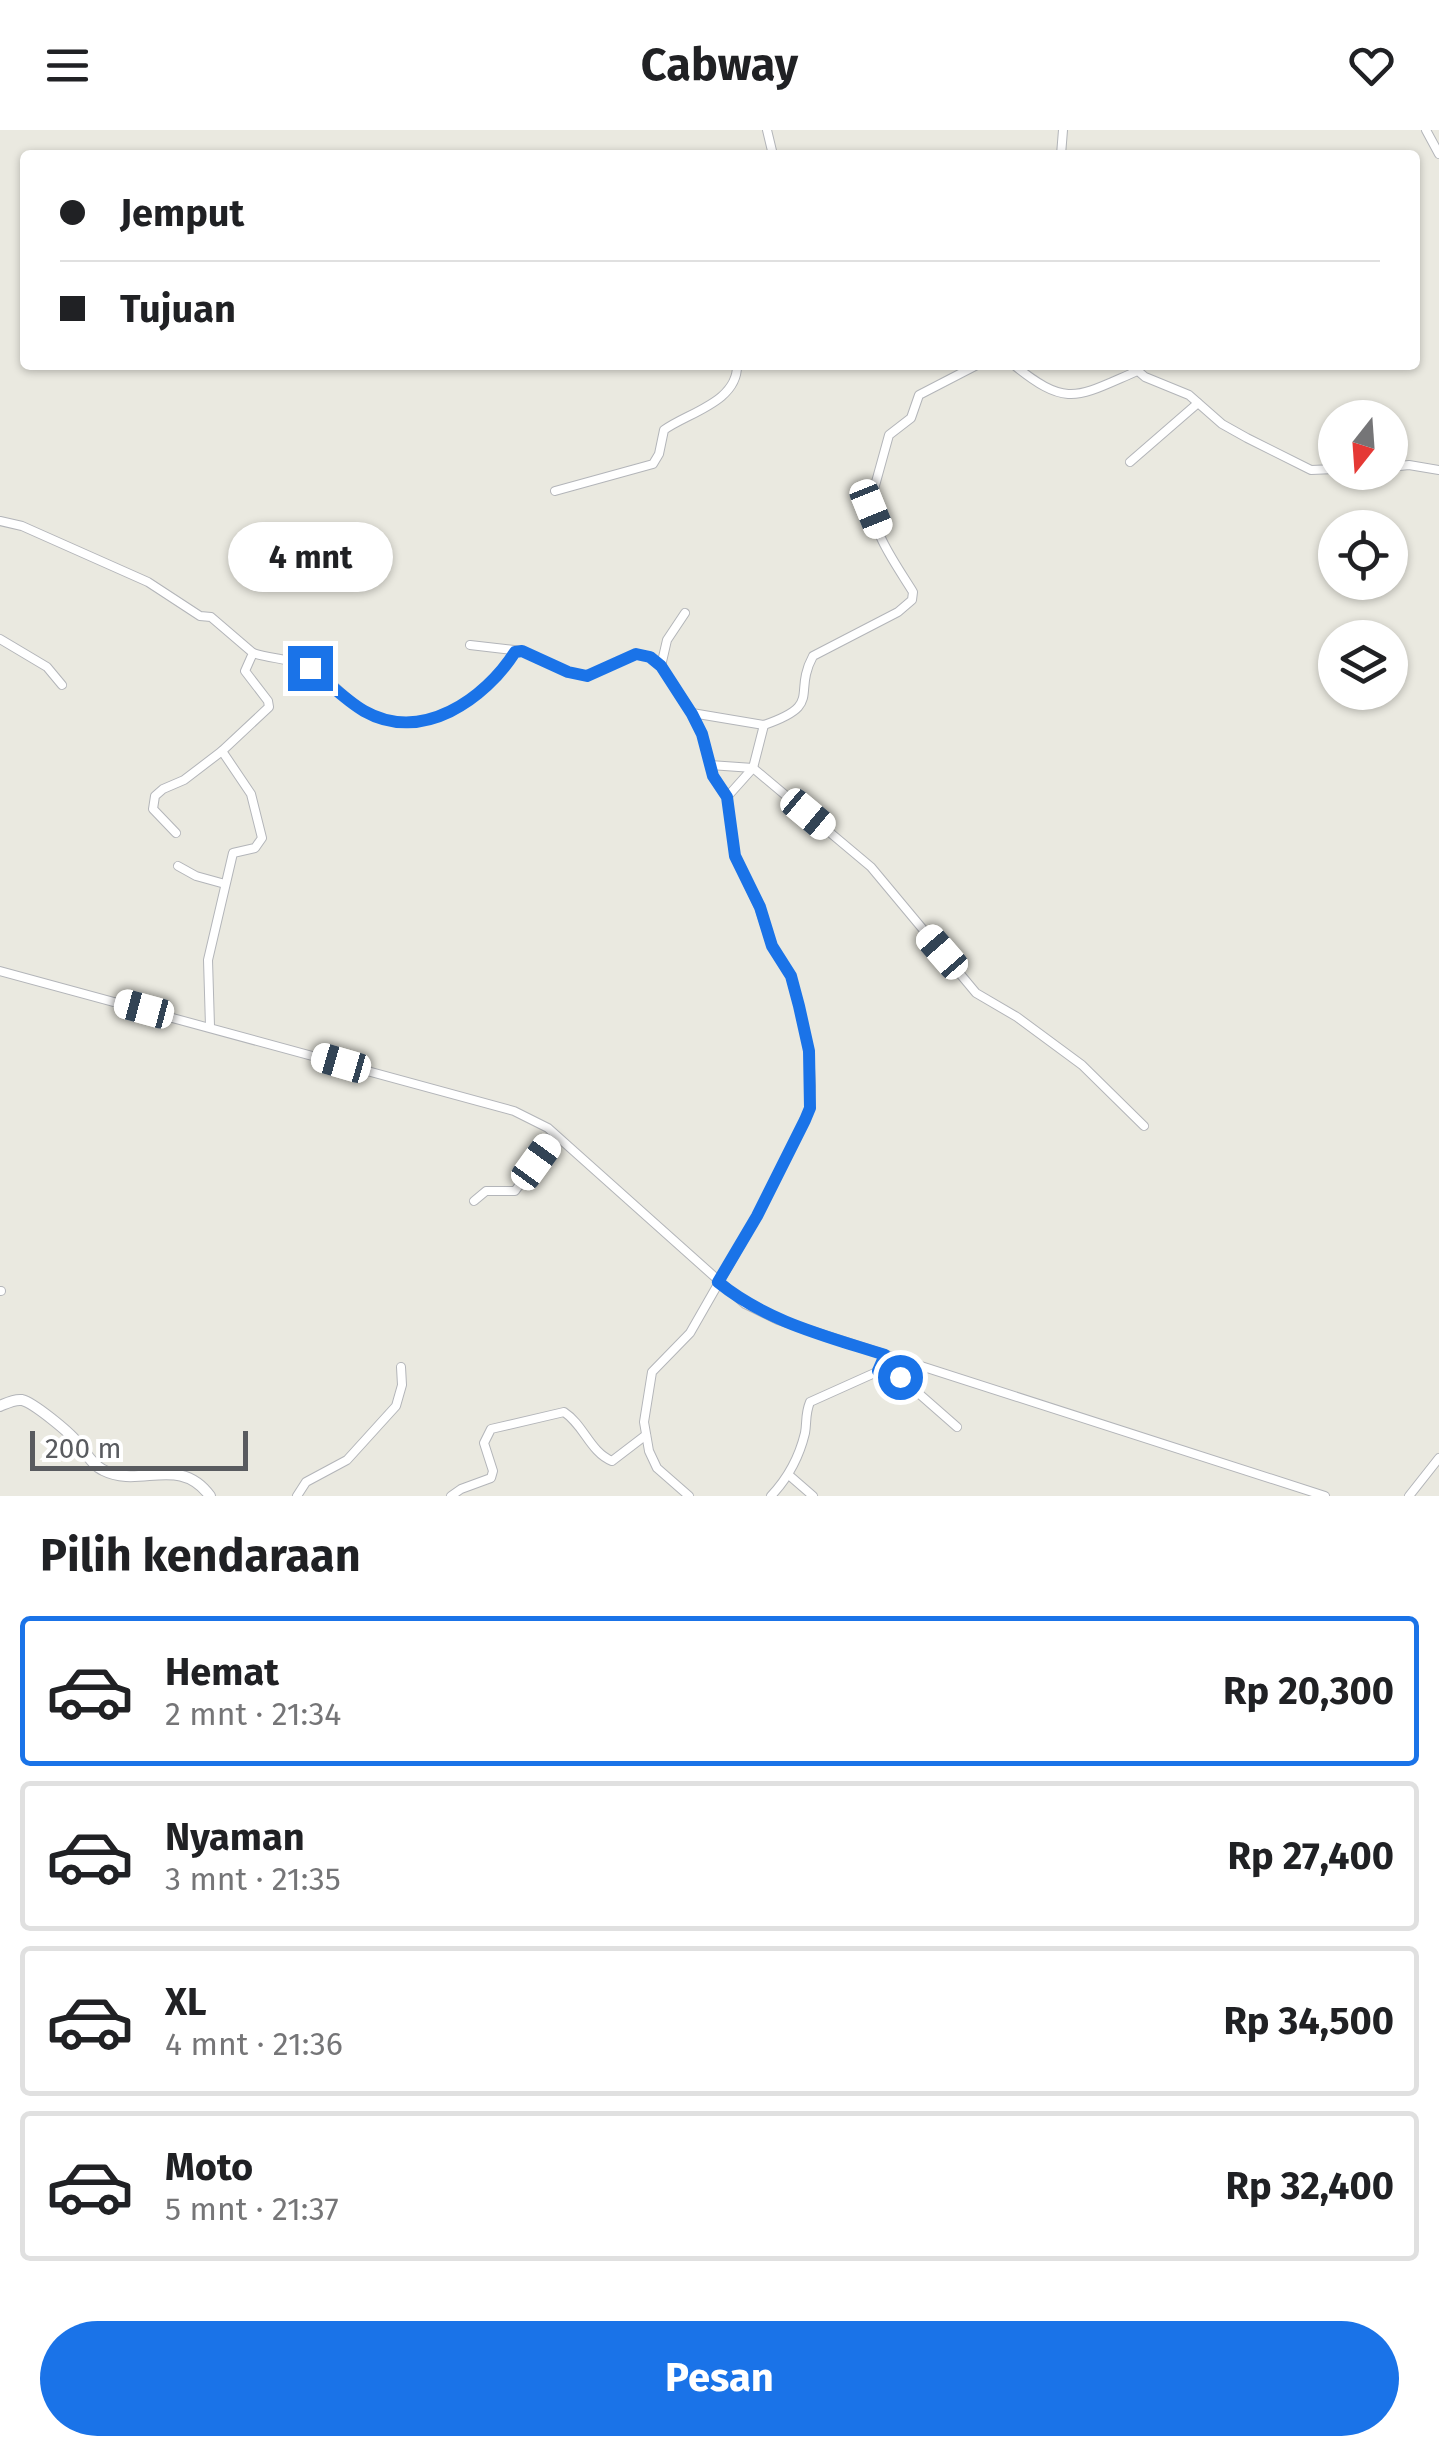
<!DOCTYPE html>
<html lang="id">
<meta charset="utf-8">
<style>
body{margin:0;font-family:"Fira Sans",sans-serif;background:#f2f2f2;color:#202124;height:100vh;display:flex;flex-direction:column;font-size:38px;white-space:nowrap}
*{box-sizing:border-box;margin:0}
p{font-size:32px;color:#757577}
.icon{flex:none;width:55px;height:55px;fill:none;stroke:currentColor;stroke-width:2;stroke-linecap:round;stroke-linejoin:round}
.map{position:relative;height:1366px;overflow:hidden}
.drawer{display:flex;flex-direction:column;background:#fff;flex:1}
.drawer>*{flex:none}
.top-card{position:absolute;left:20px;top:20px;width:1400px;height:220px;border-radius:10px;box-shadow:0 2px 8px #0004;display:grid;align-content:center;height:220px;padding:0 40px;background:#fff}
.needle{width:65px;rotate:197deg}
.controls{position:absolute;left:1318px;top:270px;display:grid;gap:20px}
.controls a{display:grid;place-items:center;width:90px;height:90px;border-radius:50%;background:#fff;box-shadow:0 2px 8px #0004;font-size:50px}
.scale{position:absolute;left:30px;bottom:25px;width:218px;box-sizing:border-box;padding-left:10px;border:5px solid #595b5f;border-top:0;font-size:28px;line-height:35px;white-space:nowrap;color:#595b5f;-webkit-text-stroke:8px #fff;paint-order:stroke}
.end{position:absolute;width:45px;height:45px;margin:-22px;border:12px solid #1a73e8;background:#fff;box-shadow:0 0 0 5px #fff}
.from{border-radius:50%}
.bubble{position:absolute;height:70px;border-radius:35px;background:#fff;box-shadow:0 2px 8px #0004;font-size:32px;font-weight:700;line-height:70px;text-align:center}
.car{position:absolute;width:30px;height:60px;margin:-30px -15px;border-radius:12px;box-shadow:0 0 8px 2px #0007;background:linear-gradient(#fff 24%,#345 0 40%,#fff 0 76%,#345 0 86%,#fff 0)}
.top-card b{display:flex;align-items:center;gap:35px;height:95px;font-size:38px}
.top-card b+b{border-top:2px solid #e0e0e0}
.top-card i{width:25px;height:25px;background:#202124}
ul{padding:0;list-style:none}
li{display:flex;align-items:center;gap:30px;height:150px;margin:0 20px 15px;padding:0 20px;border:5px solid #e0e0e0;border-radius:10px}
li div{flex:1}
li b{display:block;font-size:38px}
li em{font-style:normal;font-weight:700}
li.current{border-color:#1a73e8}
li>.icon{width:90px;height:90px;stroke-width:1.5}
h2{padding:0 40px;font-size:45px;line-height:120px}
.cta{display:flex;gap:20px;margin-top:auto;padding:20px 40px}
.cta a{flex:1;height:115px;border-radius:60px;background:#1a73e8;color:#fff;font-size:40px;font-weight:700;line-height:115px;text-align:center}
header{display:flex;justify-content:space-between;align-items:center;height:130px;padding:0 40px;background:#fff;font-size:45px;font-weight:700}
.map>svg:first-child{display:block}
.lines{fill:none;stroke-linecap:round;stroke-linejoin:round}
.minor-casing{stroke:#b3b5b9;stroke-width:10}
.tertiary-casing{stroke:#b3b5b9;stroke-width:12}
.minor{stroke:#fff;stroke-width:8}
.tertiary{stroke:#fff;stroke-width:10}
.route{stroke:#1a73e8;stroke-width:12}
</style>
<header><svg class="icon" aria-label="menu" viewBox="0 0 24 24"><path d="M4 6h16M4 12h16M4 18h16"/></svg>Cabway<svg class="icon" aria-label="heart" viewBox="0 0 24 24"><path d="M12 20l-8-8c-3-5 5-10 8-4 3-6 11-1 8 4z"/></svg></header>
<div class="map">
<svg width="1439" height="1366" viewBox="0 0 1439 1366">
<rect width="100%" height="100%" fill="#eae9e0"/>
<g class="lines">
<g class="minor-casing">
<g id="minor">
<polyline points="767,0 773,25"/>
<polyline points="1426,0 1439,24"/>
<polyline points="1061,25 1063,0"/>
<path d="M1014 235C1067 278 1077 267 1135 242"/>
<polyline points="1131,235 1145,247 1189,265 1222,294 1247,308 1311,340 1335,339"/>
<polyline points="1130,332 1198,273"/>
<polyline points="1390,337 1409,335 1439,340"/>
<polyline points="1363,342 1372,345 1378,342"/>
<path d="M555 361 653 334 659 324 664 300C687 283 738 272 737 235"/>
<polyline points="0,391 22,396 148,452 200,486 211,487 253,523 245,541 268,571 269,577 222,621 251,664 262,708 255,718 233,723 208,830 210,896"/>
<polyline points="0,509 47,537 62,555"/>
<polyline points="470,515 522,521 568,542 587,546 637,524 650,527 661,536 692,583 702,603 713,646 727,667 735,726 759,777 772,816 791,847 799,877 809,921 811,956 810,977 805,990 757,1086 690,1203 652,1242 644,1292 649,1321 657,1338 689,1366"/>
<path d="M253 523C270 529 289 528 305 536 329 546 344 570 366 582 423 613 486 569 515 521"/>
<polyline points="661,536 667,510 685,483"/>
<polyline points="692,583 764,595"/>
<polyline points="710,635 753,638 871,737 976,863 1017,887 1082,935 1144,996"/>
<path d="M727 667 753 638 764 595C824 574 792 565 813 526L898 482 912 470 913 462C897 436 871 401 871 370L889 305 911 288 919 265 977 235"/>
<polyline points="176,703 153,679 155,666 163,659 184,650 222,621"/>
<polyline points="178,736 196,746 225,754"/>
<polyline points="0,841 514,981 548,998 745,1174 778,1190 1325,1366"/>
<polyline points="474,1071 486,1061 515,1061 555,1006"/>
<polyline points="0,1161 1,1161"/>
<polyline points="879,1241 900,1247 957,1297"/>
<polyline points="790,1346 813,1366"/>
<polyline points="297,1366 306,1352 347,1330 396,1276 402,1255 401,1237"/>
<path d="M451 1366 461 1359 491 1348 493 1341 484 1313 491 1299 564 1282C584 1295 590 1322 612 1331L646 1305"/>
<path d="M771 1366C788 1348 799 1328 805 1303 807 1292 805 1284 810 1272L879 1241 885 1225"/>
<polyline points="1409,1366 1439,1328"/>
</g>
</g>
<g class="tertiary-casing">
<path id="tertiary" d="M0 1276C7 1273 14 1269 22 1270 34 1273 69 1302 77 1312 85 1321 92 1335 103 1340 140 1359 179 1324 210 1366"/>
</g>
<use href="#minor" class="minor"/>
<use href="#tertiary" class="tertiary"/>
</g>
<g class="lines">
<path class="route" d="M310 538C328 552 345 570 364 581 422 614 485 569 515 522L522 521 568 542 587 546 636 524 650 527 661 536 692 584 702 604 713 646 727 667 735 726 760 777 772 816 791 846 799 876 809 921 810 978 805 990 757 1086 718 1152C767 1192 826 1206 885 1225L878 1241 900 1247"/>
</g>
</svg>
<div class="controls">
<a><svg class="needle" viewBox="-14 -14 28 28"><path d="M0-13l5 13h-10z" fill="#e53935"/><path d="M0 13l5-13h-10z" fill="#757577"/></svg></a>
<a><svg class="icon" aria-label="locate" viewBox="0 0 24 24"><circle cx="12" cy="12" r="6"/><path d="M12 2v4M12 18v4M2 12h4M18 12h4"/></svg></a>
<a><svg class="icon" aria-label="layers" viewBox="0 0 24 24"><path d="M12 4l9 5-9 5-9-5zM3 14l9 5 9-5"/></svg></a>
</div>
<div class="scale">200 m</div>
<i class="end from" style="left:900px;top:1247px"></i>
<i class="end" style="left:310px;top:538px"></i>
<div class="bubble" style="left:228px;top:392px;width:165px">4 mnt</div>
<i class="car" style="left:871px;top:379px;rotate:158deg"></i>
<i class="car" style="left:808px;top:684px;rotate:130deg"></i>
<i class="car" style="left:942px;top:822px;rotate:319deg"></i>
<i class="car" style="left:144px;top:879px;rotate:285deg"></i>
<i class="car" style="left:341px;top:933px;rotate:286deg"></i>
<i class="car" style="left:536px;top:1032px;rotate:36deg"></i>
<div class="top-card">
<b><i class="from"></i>Jemput</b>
<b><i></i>Tujuan</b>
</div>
</div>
<section class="drawer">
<h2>Pilih kendaraan</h2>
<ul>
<li class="current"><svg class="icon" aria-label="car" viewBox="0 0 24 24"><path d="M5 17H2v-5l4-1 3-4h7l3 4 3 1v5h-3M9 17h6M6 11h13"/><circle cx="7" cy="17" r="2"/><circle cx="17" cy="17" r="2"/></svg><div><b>Hemat</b><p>2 mnt · 21:34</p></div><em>Rp 20,300</em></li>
<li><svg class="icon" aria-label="car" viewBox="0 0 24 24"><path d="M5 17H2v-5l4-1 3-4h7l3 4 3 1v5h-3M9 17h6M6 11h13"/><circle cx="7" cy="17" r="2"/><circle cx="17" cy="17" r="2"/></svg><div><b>Nyaman</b><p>3 mnt · 21:35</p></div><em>Rp 27,400</em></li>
<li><svg class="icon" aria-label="car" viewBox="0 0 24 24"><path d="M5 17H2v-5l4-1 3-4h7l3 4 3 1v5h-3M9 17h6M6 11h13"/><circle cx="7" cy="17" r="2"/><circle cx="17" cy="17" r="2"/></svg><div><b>XL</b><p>4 mnt · 21:36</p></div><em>Rp 34,500</em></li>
<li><svg class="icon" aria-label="car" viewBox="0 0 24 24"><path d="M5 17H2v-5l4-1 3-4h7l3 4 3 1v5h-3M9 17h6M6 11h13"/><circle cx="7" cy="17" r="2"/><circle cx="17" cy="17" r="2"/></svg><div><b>Moto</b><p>5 mnt · 21:37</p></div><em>Rp 32,400</em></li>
</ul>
<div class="cta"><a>Pesan</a></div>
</section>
